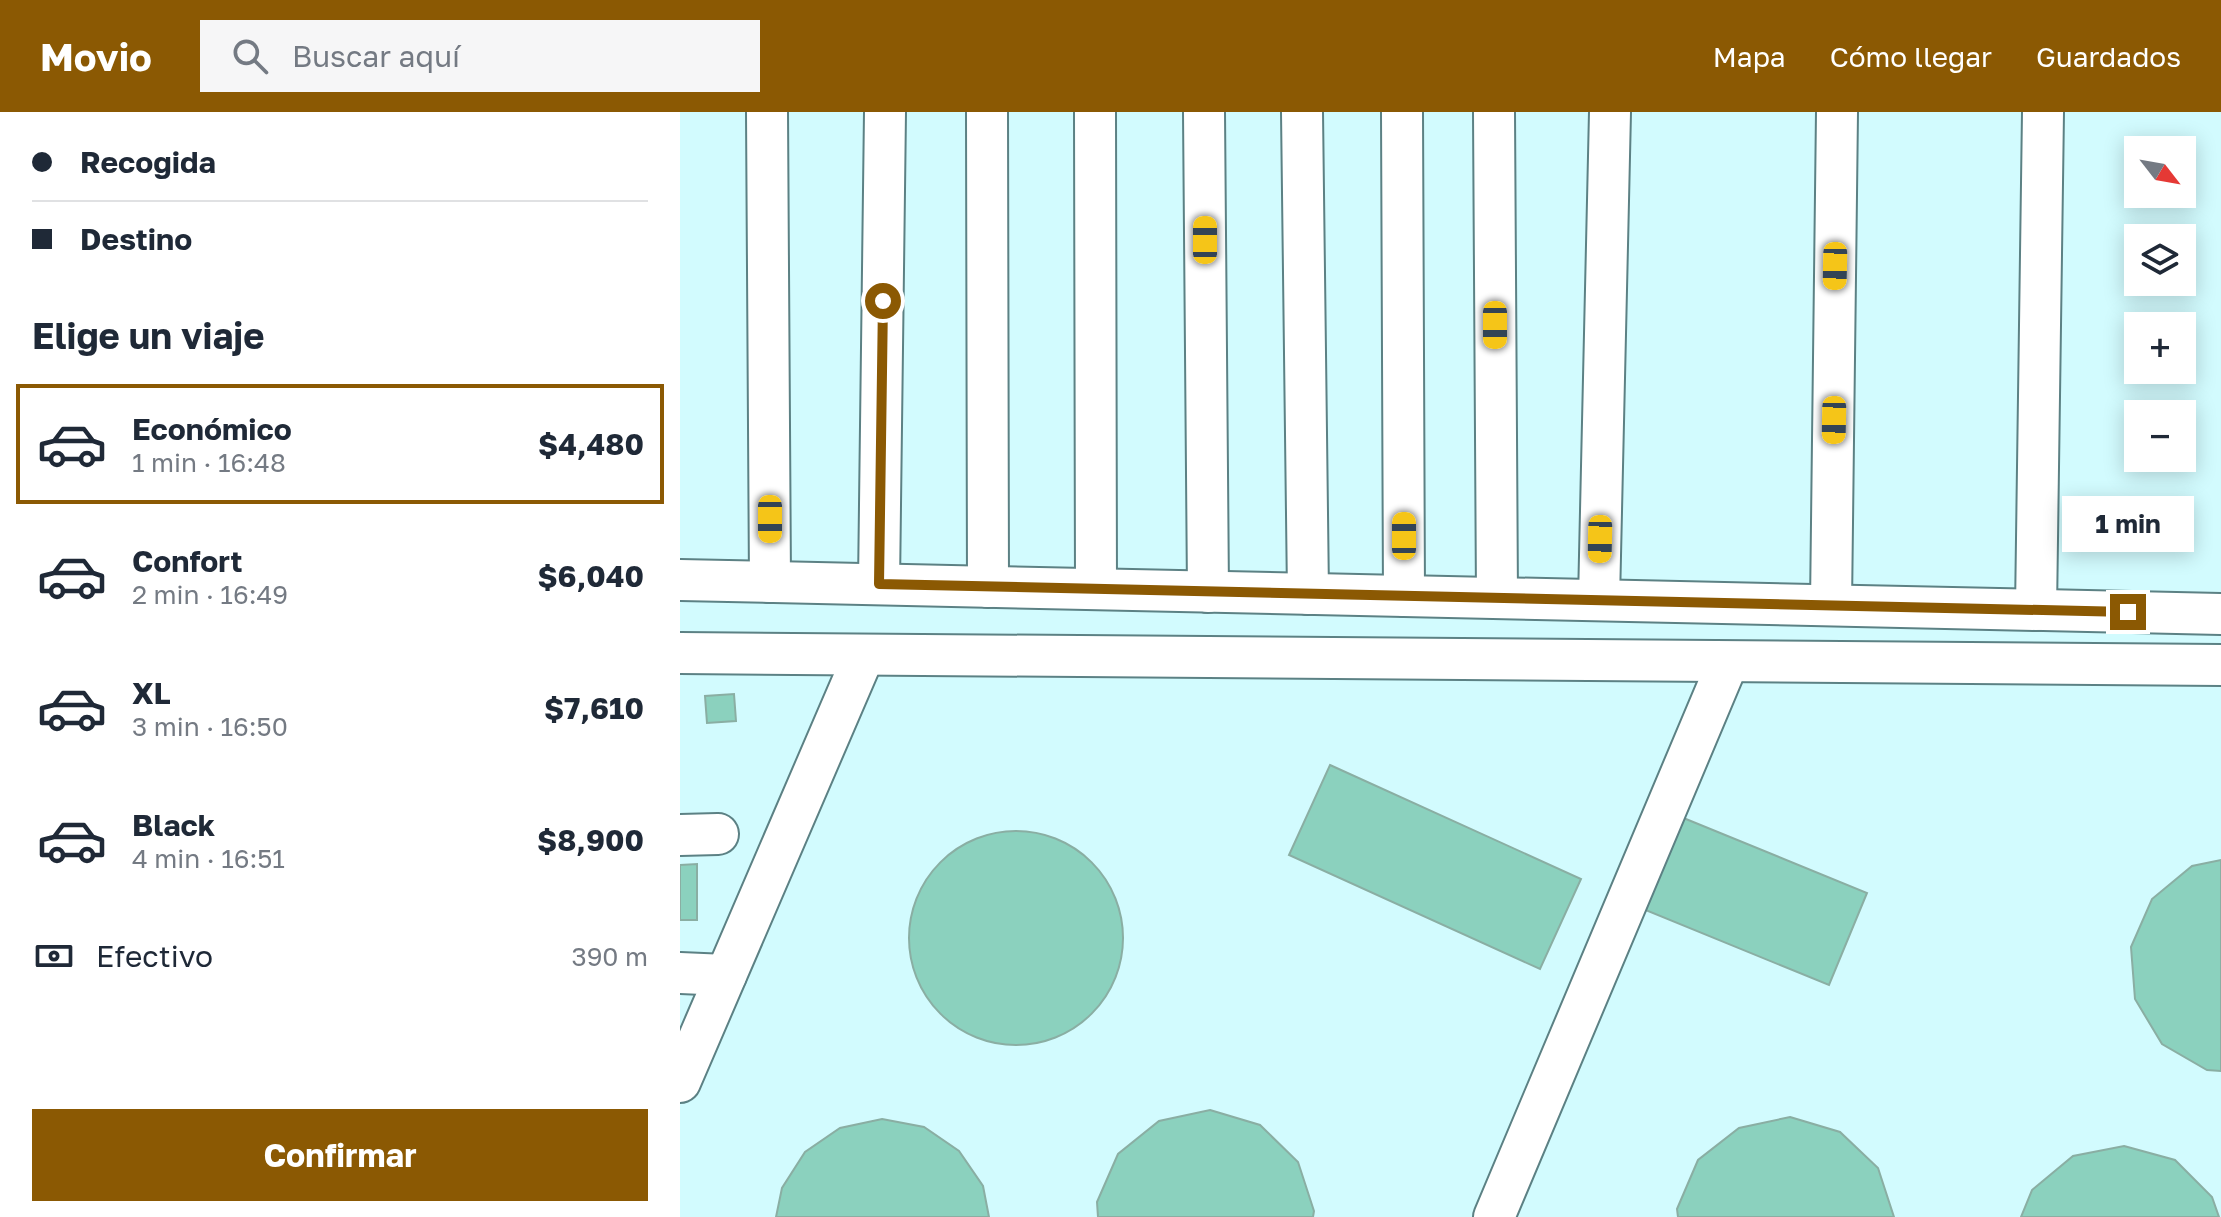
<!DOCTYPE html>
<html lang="es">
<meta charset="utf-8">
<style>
body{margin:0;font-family:"Golos Text",sans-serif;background:#f6f6f7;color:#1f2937;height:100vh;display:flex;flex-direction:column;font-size:30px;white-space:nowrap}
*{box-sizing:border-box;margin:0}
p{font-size:26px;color:#747a83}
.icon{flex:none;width:44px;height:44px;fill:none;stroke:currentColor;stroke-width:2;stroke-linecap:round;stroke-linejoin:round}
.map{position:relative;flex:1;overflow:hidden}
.details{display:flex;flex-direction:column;background:#fff;width:680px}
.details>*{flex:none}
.banner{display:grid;align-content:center;height:176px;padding:0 32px;background:#fff}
.needle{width:52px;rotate:121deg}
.buttons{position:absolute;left:1444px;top:24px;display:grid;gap:16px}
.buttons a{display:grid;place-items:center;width:72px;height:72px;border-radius:0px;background:#fff;box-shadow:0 4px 20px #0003;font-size:40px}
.end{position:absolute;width:36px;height:36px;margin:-18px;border:10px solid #8b5903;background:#fff;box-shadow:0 0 0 4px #fff}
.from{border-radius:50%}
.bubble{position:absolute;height:56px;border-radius:0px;background:#fff;box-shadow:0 4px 20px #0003;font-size:26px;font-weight:700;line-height:56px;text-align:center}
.car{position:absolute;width:24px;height:48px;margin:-24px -12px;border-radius:10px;box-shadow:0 0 6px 2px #0007;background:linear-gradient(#f5c518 24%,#345 0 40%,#f5c518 0 76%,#345 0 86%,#f5c518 0)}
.banner b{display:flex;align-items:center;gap:28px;height:76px;font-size:30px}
.banner b+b{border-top:2px solid #e0e1e3}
.banner i{width:20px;height:20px;background:#1f2937}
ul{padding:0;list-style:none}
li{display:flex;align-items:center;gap:24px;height:120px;margin:0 16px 12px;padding:0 16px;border:4px solid transparent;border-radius:0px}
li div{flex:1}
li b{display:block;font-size:30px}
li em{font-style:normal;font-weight:700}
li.selected{border-color:#8b5903}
li>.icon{width:72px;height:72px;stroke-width:1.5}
h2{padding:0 32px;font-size:36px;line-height:96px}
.pay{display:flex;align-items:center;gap:20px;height:88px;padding:0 32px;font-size:30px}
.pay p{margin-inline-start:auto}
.action{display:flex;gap:16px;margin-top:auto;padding:16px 32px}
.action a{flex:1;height:92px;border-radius:0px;background:#8b5903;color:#fff;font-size:32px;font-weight:700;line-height:92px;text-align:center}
header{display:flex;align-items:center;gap:48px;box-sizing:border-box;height:112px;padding:0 40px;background:#8b5903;color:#fff}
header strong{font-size:38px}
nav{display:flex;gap:44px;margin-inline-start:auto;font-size:28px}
.search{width:560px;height:72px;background:#f6f6f7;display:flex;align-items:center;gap:20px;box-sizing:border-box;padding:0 28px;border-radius:0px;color:#747a83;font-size:30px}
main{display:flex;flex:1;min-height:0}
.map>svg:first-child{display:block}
.building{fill:#8bd1be;stroke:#8aaea3;stroke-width:2}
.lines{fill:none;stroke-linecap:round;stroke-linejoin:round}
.minor-casing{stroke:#5c8184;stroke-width:44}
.minor{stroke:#fff;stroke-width:40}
.route{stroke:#8b5903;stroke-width:10}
</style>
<header>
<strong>Movio</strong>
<div class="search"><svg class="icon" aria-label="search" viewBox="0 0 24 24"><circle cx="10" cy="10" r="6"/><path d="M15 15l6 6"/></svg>Buscar aquí</div>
<nav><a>Mapa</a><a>Cómo llegar</a><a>Guardados</a></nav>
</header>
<main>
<section class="details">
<div class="banner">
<b><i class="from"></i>Recogida</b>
<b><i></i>Destino</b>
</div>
<h2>Elige un viaje</h2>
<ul>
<li class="selected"><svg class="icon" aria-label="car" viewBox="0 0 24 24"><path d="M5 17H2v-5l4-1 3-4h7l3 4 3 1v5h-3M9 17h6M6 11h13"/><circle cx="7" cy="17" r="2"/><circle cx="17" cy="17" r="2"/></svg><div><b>Económico</b><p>1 min · 16:48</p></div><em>$4,480</em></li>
<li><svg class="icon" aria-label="car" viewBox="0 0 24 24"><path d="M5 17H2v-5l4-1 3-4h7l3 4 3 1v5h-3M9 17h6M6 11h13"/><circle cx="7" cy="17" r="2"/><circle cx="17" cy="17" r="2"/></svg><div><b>Confort</b><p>2 min · 16:49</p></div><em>$6,040</em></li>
<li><svg class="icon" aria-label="car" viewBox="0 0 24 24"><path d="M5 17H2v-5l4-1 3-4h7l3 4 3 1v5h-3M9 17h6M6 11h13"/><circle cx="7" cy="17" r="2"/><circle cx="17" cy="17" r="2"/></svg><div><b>XL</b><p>3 min · 16:50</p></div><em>$7,610</em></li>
<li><svg class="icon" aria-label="car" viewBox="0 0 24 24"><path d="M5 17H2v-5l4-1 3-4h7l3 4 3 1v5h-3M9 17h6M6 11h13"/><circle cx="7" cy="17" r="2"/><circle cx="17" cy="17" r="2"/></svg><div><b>Black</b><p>4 min · 16:51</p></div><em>$8,900</em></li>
</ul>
<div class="pay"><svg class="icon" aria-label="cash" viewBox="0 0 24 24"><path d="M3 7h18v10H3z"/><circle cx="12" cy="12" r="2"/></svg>Efectivo<p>390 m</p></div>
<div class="action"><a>Confirmar</a></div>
</section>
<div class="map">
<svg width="1541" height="1105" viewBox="0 0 1541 1105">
<rect width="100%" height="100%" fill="#d2fbfe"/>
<g class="building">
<polygon points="54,582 56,609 27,611 25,584"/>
<polygon points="650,653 901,767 860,857 609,743"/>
<polygon points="1001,705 1187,781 1149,873 963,797"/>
<circle cx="336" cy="826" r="107"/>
<polygon points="1541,748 1541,959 1527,958 1482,932 1455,887 1451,835 1472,787 1512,754"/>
<polygon points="17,752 17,808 0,808 0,753"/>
<polygon points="530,998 580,1013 618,1050 634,1099 633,1105 418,1105 417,1090 438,1042 479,1009"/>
<polygon points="1110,1005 1160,1020 1198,1056 1214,1105 998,1105 997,1097 1018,1048 1059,1016"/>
<polygon points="202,1007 244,1015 279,1039 303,1074 309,1105 96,1105 102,1076 125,1040 160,1016"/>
<polygon points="1444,1034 1495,1048 1532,1085 1539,1105 1341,1105 1352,1078 1393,1044"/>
</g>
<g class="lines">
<g class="minor-casing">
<g id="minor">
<polyline points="87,0 90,470"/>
<polyline points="307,0 308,475"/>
<polyline points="415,0 416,477"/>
<polyline points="524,0 528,480"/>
<polyline points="622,0 628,482"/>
<polyline points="722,0 724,484"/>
<polyline points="814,0 817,486"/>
<polyline points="0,468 1541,502"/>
<polyline points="199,472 205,0"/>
<polyline points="919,488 930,0"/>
<polyline points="1151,493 1157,0"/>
<polyline points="1356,498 1363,0"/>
<polyline points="0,541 1541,553"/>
<polyline points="0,723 38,722"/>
<polyline points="0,861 46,863"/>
<polyline points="0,970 184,543"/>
<polyline points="814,1105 1048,550"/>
</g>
</g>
<use href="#minor" class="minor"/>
</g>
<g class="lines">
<polyline class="route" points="203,189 199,472 1448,500"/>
</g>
</svg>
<div class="buttons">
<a><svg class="needle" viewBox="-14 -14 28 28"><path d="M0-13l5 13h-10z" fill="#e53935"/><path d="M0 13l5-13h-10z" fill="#747a83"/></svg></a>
<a><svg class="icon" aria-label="layers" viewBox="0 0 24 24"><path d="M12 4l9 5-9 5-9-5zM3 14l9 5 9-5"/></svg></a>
<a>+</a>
<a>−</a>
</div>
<i class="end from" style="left:203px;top:189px"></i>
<i class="end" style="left:1448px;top:500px"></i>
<div class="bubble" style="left:1382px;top:384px;width:132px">1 min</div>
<i class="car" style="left:525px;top:128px;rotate:0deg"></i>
<i class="car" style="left:1155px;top:154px;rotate:181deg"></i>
<i class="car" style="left:815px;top:213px;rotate:180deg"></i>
<i class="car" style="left:1154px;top:308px;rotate:181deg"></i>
<i class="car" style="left:90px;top:407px;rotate:180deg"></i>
<i class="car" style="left:724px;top:424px;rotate:0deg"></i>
<i class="car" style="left:920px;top:427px;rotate:181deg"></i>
</div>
</main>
